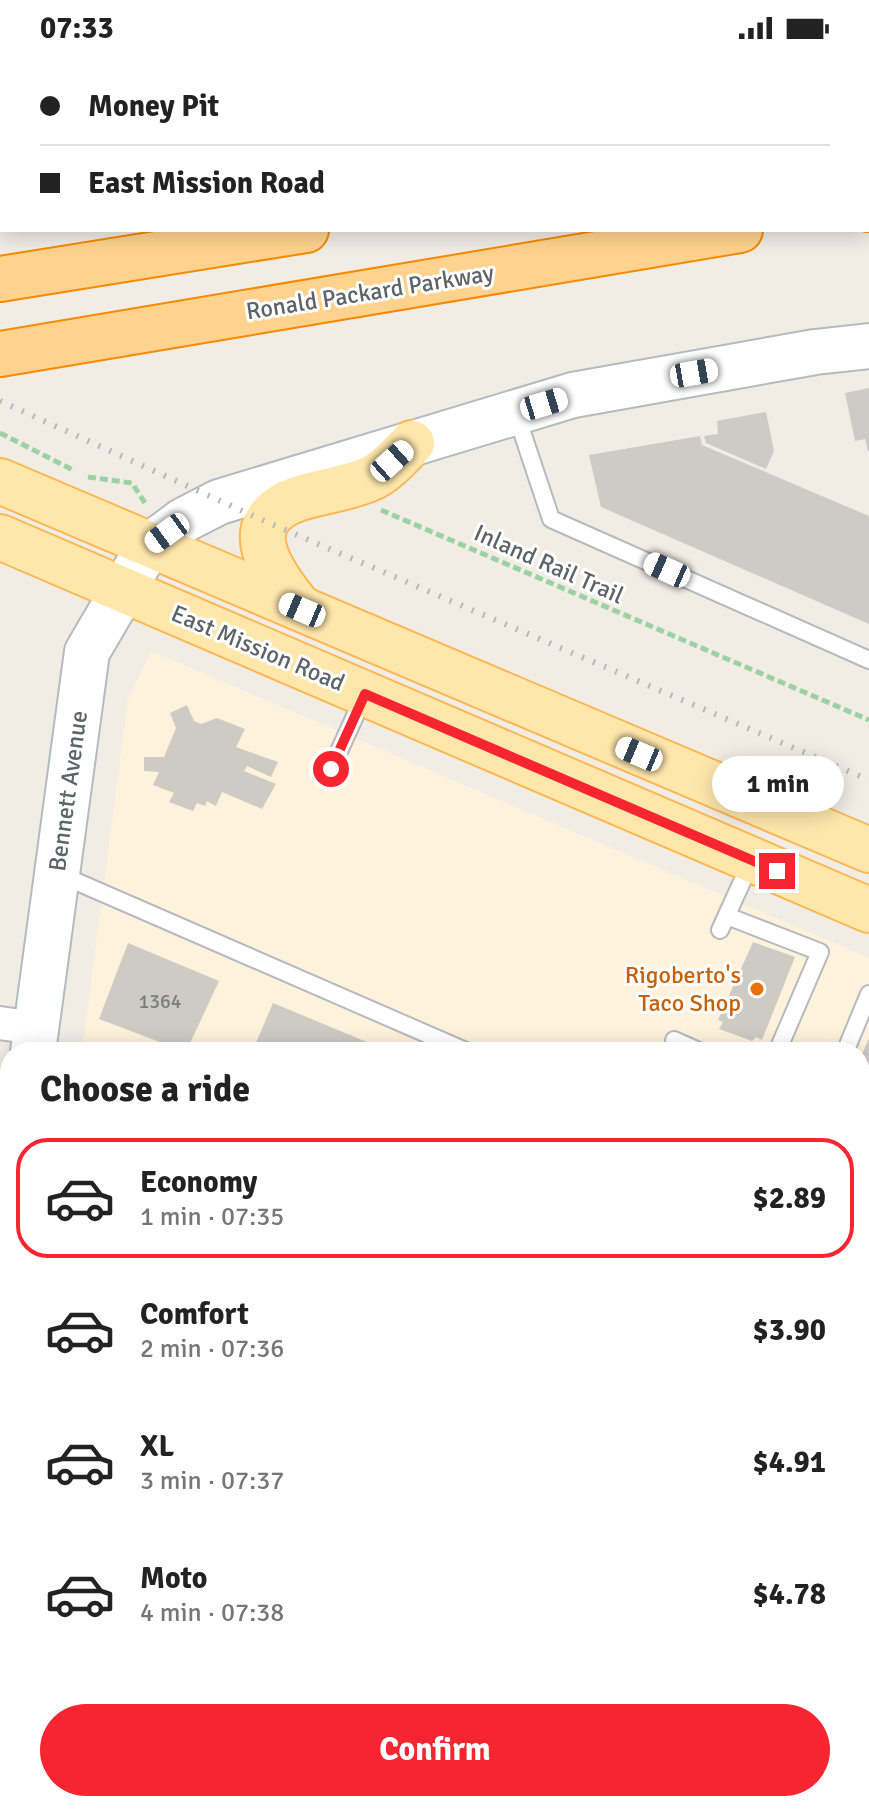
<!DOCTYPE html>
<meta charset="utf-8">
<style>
body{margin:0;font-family:Signika,sans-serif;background:#f2f2f2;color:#222;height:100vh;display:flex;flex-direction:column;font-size:30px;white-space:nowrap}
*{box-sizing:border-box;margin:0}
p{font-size:26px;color:#767676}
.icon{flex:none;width:44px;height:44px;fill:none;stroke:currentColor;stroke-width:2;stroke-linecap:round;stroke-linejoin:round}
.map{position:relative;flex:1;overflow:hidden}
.sheet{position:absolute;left:0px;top:986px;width:870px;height:770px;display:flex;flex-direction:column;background:#fff;border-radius:32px 32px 0 0;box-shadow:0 4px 20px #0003}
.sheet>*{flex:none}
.guide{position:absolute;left:0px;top:0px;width:870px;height:176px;box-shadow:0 4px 20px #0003;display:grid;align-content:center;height:176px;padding:0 40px;background:#fff}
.end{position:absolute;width:36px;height:36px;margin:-18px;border:10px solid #f72530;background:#fff;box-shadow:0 0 0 4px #fff}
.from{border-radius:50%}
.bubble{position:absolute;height:56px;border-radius:28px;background:#fff;box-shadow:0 4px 20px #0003;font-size:26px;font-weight:700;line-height:56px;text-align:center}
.car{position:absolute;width:24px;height:48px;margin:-24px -12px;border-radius:10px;box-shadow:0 0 6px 2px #0007;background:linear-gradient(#fff 24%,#345 0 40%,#fff 0 76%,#345 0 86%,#fff 0)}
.guide b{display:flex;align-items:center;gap:28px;height:76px;font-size:30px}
.guide b+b{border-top:2px solid #e0e0e0}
.guide i{width:20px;height:20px;background:#222}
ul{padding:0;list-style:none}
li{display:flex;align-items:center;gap:24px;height:120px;margin:0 16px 12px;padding:0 24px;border:4px solid transparent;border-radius:32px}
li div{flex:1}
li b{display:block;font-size:30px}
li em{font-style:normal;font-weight:700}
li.selected{border-color:#f72530}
li>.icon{width:72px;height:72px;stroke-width:1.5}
h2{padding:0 40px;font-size:36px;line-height:96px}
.action{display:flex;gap:16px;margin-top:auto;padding:16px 40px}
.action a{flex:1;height:92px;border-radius:48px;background:#f72530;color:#fff;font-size:32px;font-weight:700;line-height:92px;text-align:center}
.status{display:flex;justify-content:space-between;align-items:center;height:56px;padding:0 40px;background:#fff;direction:ltr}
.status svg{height:22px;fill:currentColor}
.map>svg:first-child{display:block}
.commercial{fill:#fff2dc}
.building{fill:#cecac4}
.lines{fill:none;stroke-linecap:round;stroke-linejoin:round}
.lane-casing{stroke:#b6b9bd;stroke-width:20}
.street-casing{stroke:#b6b9bd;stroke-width:36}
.secondary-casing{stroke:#b4babe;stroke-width:48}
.primary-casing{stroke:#fcb753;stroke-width:48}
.highway-casing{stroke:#f68900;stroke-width:48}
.path{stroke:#9bd1a3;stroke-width:5;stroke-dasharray:8 4;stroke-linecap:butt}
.lane{stroke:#fff;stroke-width:16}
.street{stroke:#fff;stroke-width:32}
.secondary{stroke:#fff;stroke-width:44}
.primary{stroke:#ffe7ac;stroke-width:44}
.highway{stroke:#ffd38e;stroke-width:44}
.rail{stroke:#b6b7b8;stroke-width:6;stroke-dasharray:2 10;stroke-linecap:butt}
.route{stroke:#f72530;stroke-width:10}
.food-dot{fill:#e8710a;stroke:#fff;stroke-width:3}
.labels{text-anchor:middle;stroke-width:6;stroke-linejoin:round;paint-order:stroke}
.number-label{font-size:20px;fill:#797d7e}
.street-label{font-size:24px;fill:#5d6367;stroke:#fff}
.food-label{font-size:24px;fill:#c56008;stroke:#fff;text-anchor:end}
</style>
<div class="status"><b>07:33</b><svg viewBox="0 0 49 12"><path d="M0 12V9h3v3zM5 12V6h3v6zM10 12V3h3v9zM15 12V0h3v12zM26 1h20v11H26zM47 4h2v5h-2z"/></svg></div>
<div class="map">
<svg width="869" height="1755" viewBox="0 0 869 1755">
<rect width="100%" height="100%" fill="#f1ede5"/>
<polygon class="commercial" points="151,595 869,902 869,1411 860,1408 860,996 82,996 128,643"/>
<g class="building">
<polygon points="869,332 869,395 868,395 865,383 855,385 845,337"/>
<polygon points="766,356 774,395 766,413 706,387 704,380 718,378 717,365"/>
<polygon points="700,380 702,389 869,460 869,568 601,451 589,399"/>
<polygon points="187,649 194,665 201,668 217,662 245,673 236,691 278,706 271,721 247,710 244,715 276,728 262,753 222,736 216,750 207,745 205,750 197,747 193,755 169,746 174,737 153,729 159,716 144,715 144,701 164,701 176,672 170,657"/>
<polygon points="753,886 795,901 762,984 756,981 752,985 719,973 723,966 718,964"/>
<polygon points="128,887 219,925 186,996 99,963"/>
<polygon points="273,947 391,996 252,996"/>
<polygon points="869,982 869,1044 860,1041 860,1003"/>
<polygon points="860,1147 865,1149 861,1159 869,1162 869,1305 860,1301"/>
</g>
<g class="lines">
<g class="lane-casing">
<g id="lane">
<polyline points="0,4 2,4"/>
<polyline points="516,358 551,463 869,604"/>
<polyline points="331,713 365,638"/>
<polyline points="59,818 468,996"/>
<polyline points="727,860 820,896 777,996"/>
<polyline points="720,874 751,806"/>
<polyline points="674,984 701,996"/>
<polyline points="845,996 869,938"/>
<polyline points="860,1127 869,1131"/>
<polyline points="860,1342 869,1345"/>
</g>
</g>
<g class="street-casing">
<g id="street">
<polyline points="150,2 151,0"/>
<polyline points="0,967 36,972"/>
<polyline points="860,1619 866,1603"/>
<polyline points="159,1755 160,1746"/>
<polyline points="479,1755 481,1746"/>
<polyline points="822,1755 824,1746"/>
</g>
</g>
<g class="secondary-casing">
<g id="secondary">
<polyline points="33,996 87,596 149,490 184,464 219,446 573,339 815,296 869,290"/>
<polyline points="0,1298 10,1208"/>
</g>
</g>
<g class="primary-casing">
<g id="primary">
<polyline points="0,425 869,794"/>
<polyline points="0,481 869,854"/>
<path d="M300 552C272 518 234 466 297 443 321 435 346 433 369 423 385 417 400 399 412 387"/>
</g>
</g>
<g class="highway-casing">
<g id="highway">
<polyline points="854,2 859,0"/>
<polyline points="868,78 869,78"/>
<polyline points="868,153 869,152"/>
<polyline points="0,223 306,174"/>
<polyline points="0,298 740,174"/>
</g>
</g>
<g class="path">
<polyline points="0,377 75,415"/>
<polyline points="88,421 132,427 145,447"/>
<polyline points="381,454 869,664"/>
</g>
<use href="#lane" class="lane"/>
<use href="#street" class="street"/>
<use href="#secondary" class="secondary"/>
<use href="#primary" class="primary"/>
<use href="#highway" class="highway"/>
<polyline class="rail" points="0,345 269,467 869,724"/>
</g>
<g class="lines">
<polyline class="route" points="331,713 365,638 777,815"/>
</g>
<circle class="food-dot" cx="757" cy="933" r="8"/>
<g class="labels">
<g class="number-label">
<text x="160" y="952">1364</text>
</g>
<g class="street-label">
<text transform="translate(370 236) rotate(-9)" y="8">Ronald Packard Parkway</text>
<text transform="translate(549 508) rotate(24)" y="8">Inland Rail Trail</text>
<text transform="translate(258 592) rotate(23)" y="8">East Mission Road</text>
<text transform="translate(68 735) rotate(-82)" y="8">Bennett Avenue</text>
</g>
<g class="food-label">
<text x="741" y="927">Rigoberto's<tspan x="741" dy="28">Taco Shop</tspan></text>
</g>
</g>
</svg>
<i class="end from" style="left:331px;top:713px"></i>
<i class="end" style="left:777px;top:815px"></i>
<div class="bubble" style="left:712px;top:700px;width:132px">1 min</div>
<i class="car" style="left:694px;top:317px;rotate:80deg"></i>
<i class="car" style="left:544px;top:348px;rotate:73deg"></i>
<i class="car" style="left:392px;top:405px;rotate:48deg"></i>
<i class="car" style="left:167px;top:477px;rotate:234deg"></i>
<i class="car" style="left:667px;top:514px;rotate:294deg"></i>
<i class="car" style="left:302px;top:554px;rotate:293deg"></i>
<i class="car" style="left:639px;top:698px;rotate:293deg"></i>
<div class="guide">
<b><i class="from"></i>Money Pit</b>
<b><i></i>East Mission Road</b>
</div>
<section class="sheet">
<h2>Choose a ride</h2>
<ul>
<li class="selected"><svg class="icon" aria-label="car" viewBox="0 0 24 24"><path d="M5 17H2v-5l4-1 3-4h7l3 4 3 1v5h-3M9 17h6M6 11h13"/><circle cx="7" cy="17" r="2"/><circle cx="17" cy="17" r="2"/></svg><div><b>Economy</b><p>1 min · 07:35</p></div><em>$2.89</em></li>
<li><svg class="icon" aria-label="car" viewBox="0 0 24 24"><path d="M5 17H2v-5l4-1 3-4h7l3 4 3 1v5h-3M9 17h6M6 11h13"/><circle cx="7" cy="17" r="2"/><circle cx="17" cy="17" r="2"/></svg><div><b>Comfort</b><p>2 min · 07:36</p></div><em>$3.90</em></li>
<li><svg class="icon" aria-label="car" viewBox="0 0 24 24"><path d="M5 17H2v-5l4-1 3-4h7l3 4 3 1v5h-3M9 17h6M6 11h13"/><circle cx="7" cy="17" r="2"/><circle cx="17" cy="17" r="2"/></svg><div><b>XL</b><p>3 min · 07:37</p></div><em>$4.91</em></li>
<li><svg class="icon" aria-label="car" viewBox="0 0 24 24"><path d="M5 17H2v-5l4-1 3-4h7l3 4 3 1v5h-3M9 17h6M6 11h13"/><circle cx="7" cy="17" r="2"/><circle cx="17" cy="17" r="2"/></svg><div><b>Moto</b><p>4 min · 07:38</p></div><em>$4.78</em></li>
</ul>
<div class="action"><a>Confirm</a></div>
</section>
</div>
